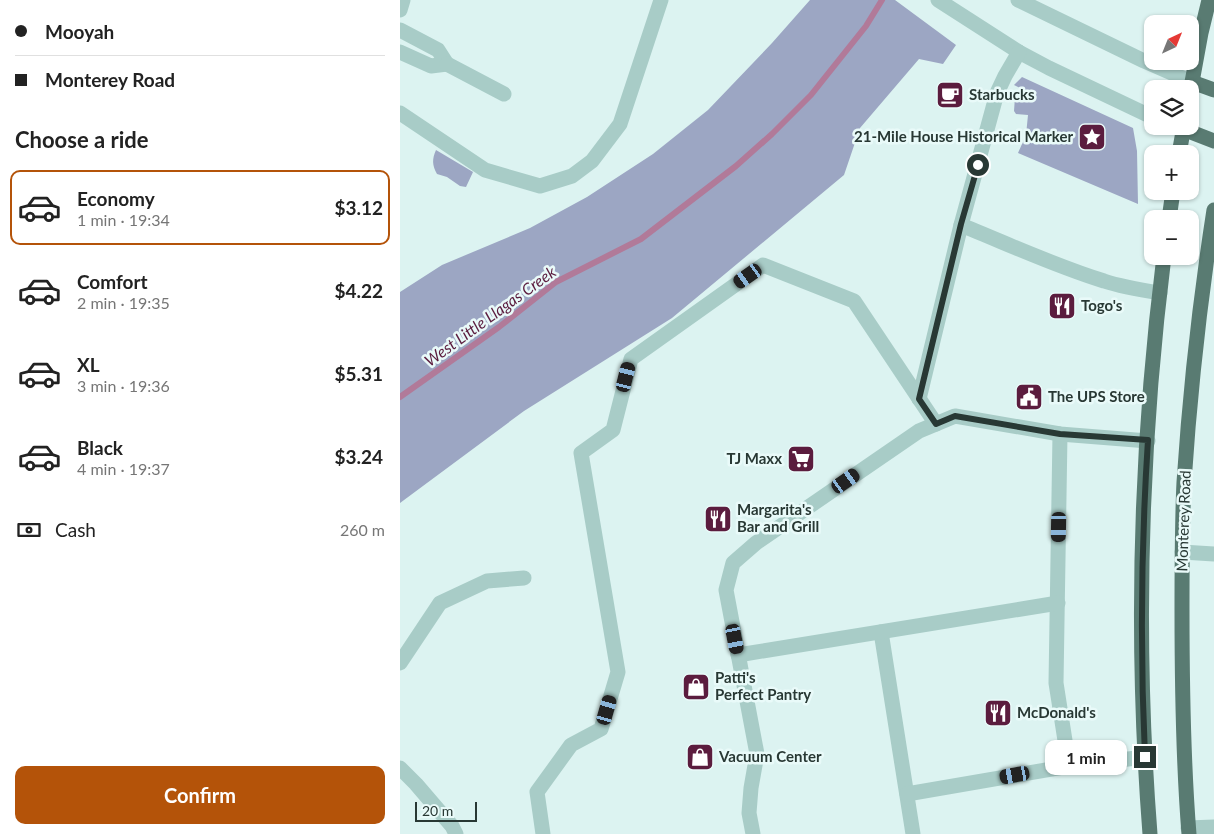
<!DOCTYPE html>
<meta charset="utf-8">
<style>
body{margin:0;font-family:Lato,sans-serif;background:#f2f2f2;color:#222;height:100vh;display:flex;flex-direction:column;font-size:19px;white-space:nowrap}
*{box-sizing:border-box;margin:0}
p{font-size:16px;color:#767676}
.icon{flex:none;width:28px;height:28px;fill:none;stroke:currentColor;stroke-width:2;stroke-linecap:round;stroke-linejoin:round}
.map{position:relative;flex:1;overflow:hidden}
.drawer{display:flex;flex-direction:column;background:#fff;width:400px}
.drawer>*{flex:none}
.top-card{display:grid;align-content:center;height:110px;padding:0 15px;background:#fff}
.needle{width:32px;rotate:43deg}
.tools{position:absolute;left:744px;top:15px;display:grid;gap:10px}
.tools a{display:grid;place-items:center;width:55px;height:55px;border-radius:10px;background:#fff;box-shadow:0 1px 4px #0004;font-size:25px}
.scale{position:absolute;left:15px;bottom:12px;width:62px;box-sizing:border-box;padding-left:5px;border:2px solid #283834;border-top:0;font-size:14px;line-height:18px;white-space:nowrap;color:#283834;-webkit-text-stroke:4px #e9faf9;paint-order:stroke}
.end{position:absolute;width:22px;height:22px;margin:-11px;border:6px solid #283834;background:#fff;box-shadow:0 0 0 2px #fff}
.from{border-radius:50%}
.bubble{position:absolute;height:35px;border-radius:10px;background:#fff;box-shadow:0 1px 4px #0004;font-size:16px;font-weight:700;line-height:35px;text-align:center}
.car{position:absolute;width:15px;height:30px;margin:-15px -8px;border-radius:6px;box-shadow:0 0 4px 1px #0007;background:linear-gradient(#222 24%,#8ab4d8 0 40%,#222 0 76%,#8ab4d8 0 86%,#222 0)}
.top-card b{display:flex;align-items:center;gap:18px;height:48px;font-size:19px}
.top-card b+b{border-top:1px solid #e0e0e0}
.top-card i{width:12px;height:12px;background:#222}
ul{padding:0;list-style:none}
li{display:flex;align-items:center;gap:15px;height:75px;margin:0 10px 8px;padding:0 5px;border:2px solid transparent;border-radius:10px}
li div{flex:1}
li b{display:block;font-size:19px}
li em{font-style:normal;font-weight:700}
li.current{border-color:#b45309}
li>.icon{width:45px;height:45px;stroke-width:1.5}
h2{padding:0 15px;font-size:22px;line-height:60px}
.pay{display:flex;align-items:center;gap:12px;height:55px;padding:0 15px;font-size:19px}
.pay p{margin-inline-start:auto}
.button{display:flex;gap:10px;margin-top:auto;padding:10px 15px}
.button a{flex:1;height:58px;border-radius:10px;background:#b45309;color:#fff;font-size:20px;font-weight:700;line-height:58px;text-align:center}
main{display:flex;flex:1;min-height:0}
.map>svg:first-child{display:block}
.green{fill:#9ca6c3}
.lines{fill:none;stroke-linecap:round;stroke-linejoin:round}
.stream{stroke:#b17a99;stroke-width:6}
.minor{stroke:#a8ccc7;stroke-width:15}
.major{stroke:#597b72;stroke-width:15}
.route{stroke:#283834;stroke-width:6}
.labels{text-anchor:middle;stroke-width:5;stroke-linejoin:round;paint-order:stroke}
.poi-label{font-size:15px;font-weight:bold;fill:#283834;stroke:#e9faf9;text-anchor:start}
.street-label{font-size:15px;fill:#283834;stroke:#e9faf9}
.water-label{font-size:16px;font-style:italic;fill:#5b1c3e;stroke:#e9faf9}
</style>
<main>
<section class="drawer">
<div class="top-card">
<b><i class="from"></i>Mooyah</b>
<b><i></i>Monterey Road</b>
</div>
<h2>Choose a ride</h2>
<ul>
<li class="current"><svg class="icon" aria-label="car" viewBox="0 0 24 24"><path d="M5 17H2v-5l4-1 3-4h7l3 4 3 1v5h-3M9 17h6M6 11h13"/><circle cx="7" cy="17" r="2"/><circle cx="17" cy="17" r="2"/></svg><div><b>Economy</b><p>1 min · 19:34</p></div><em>$3.12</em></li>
<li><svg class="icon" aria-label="car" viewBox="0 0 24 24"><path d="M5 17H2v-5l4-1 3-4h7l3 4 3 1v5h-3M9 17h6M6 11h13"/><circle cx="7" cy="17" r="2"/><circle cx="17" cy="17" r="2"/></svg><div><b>Comfort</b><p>2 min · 19:35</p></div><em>$4.22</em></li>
<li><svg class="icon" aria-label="car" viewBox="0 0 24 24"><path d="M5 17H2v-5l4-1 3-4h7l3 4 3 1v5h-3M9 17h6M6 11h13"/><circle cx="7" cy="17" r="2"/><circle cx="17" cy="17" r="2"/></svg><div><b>XL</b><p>3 min · 19:36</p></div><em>$5.31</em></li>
<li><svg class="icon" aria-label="car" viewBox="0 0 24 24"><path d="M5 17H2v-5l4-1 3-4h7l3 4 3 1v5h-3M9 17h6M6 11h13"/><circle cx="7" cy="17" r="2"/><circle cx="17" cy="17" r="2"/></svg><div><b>Black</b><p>4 min · 19:37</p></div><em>$3.24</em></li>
</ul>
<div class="pay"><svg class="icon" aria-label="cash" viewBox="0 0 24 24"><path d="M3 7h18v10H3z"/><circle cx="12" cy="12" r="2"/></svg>Cash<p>260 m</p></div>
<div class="button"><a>Confirm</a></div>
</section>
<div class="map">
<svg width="814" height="834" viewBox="0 0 814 834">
<rect width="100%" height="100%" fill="#dcf3f1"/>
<g class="green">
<polygon points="410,0 495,0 556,45 543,64 519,59 460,128 444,175 272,318 124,411 0,503 0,292 42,265 130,228 187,197 253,154 308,110 372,43"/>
<polygon points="622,77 733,128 737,151 738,204 618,153 626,135 628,115 616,114 614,111 615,97 620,88 614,85"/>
<path d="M36 150 73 172 66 187 60 186 47 177 37 174C32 165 32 159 36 150Z"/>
</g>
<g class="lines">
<polyline class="stream" points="0,397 99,327 156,282 241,239 336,166 372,134 411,95 466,26 482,0"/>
<g class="minor">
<polyline points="538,0 619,52 649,68 752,117"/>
<polyline points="618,0 744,61 792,82"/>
<polyline points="0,10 3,0"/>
<polyline points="0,30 38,50 47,64 31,66 0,52"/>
<polyline points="47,64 104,94"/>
<polyline points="0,113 85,170 140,186 172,176 192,161 220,124 261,0"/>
<path d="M561 225C608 244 655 266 704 281 722 287 741 290 760 293"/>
<polyline points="519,399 561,225 597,93 605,76 619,52"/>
<polyline points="660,434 656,683 669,766"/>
<polyline points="782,552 814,554"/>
<polyline points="481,632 513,834"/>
<polyline points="338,655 658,603"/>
<polyline points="0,663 40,603 87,581 124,578"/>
<polyline points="0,768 16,784 52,826 56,834"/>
<polyline points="507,794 669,766 745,757"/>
<polyline points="788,828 814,827"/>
<polyline points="143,834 137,792 171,745 201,729 218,672 181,453 213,430 231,359 363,265 454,301 536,424"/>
<polyline points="353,834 349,813 351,788 357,754 326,590 333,563 356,543 519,431 555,416 660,434 748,441"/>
</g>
<g class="major">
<polyline points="792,82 814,90"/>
<polyline points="790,93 801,33 809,0"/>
<polyline points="783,129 814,141"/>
<polyline points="779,154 784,126"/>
<polyline points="769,219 773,191"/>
<path d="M750 834C735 642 740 448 764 256"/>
<path d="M789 834C783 760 782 685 782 610 782 567 782 524 784 482 790 391 800 300 814 210"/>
</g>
</g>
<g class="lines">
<path class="route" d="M578 165 561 224 519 399 536 424 555 416 660 434 748 440C741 547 740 651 745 757"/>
</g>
<defs>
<g id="cafe-square" transform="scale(1.4375)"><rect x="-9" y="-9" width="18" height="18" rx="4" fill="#5b1c3e" stroke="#e9faf9"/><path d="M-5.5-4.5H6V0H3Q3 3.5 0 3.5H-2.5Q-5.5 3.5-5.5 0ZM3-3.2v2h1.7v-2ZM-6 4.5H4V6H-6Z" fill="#fff"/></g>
<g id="sight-square" transform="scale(1.4375)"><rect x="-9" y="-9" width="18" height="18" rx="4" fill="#5b1c3e" stroke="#e9faf9"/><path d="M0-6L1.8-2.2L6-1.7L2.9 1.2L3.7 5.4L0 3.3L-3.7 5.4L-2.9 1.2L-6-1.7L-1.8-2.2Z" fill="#fff"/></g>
<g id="restaurant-square" transform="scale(1.4375)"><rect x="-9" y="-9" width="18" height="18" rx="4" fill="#5b1c3e" stroke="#e9faf9"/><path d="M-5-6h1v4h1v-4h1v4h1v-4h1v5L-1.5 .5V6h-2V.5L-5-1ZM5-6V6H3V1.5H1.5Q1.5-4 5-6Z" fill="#fff"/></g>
<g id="civic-square" transform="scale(1.4375)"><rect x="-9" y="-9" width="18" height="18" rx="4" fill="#5b1c3e" stroke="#e9faf9"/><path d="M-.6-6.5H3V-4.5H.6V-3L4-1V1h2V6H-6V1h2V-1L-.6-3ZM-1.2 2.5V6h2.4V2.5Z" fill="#fff"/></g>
<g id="supermarket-square" transform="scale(1.4375)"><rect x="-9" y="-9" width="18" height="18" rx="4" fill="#5b1c3e" stroke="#e9faf9"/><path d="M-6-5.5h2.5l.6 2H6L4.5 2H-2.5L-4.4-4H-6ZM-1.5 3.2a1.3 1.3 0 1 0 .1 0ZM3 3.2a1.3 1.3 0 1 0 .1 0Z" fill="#fff"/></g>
<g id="shop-square" transform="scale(1.4375)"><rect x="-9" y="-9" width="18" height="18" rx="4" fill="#5b1c3e" stroke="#e9faf9"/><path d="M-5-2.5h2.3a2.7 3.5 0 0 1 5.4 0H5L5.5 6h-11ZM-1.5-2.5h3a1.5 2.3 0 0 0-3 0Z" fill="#fff"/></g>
</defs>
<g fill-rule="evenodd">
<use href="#cafe-square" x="550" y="95"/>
<use href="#sight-square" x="692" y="137"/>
<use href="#restaurant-square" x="662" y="306"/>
<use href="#civic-square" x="629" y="397"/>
<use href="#supermarket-square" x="401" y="459"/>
<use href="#restaurant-square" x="318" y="519"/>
<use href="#shop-square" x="296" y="687"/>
<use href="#restaurant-square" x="598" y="713"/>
<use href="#shop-square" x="300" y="757"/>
</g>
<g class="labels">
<g class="poi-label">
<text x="569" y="100">Starbucks</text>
<text x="673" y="142" text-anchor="end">21-Mile House Historical Marker</text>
<text x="681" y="311">Togo's</text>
<text x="648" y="402">The UPS Store</text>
<text x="382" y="464" text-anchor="end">TJ Maxx</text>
<text x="337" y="515">Margarita's<tspan x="337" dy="17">Bar and Grill</tspan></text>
<text x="315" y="683">Patti's<tspan x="315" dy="17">Perfect Pantry</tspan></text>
<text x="617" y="718">McDonald's</text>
<text x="319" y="762">Vacuum Center</text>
</g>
<g class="street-label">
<text transform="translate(784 521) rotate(-88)" y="5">Monterey Road</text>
</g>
<g class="water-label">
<text transform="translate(90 316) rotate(-36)" y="6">West Little Llagas Creek</text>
</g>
</g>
</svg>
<div class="tools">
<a><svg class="needle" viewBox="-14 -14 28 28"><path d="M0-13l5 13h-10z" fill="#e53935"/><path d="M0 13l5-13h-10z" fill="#767676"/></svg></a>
<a><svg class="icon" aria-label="layers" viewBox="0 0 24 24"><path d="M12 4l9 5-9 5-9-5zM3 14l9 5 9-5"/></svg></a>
<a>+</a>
<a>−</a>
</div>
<div class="scale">20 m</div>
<i class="end from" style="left:578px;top:165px"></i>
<i class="end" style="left:745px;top:757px"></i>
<div class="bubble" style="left:645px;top:740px;width:82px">1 min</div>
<i class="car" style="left:348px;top:276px;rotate:235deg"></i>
<i class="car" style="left:226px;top:377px;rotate:14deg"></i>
<i class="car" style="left:446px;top:481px;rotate:55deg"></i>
<i class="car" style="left:659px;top:527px;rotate:181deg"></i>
<i class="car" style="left:335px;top:639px;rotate:169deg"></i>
<i class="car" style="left:207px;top:710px;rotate:16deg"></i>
<i class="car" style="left:615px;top:775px;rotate:260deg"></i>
</div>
</main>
